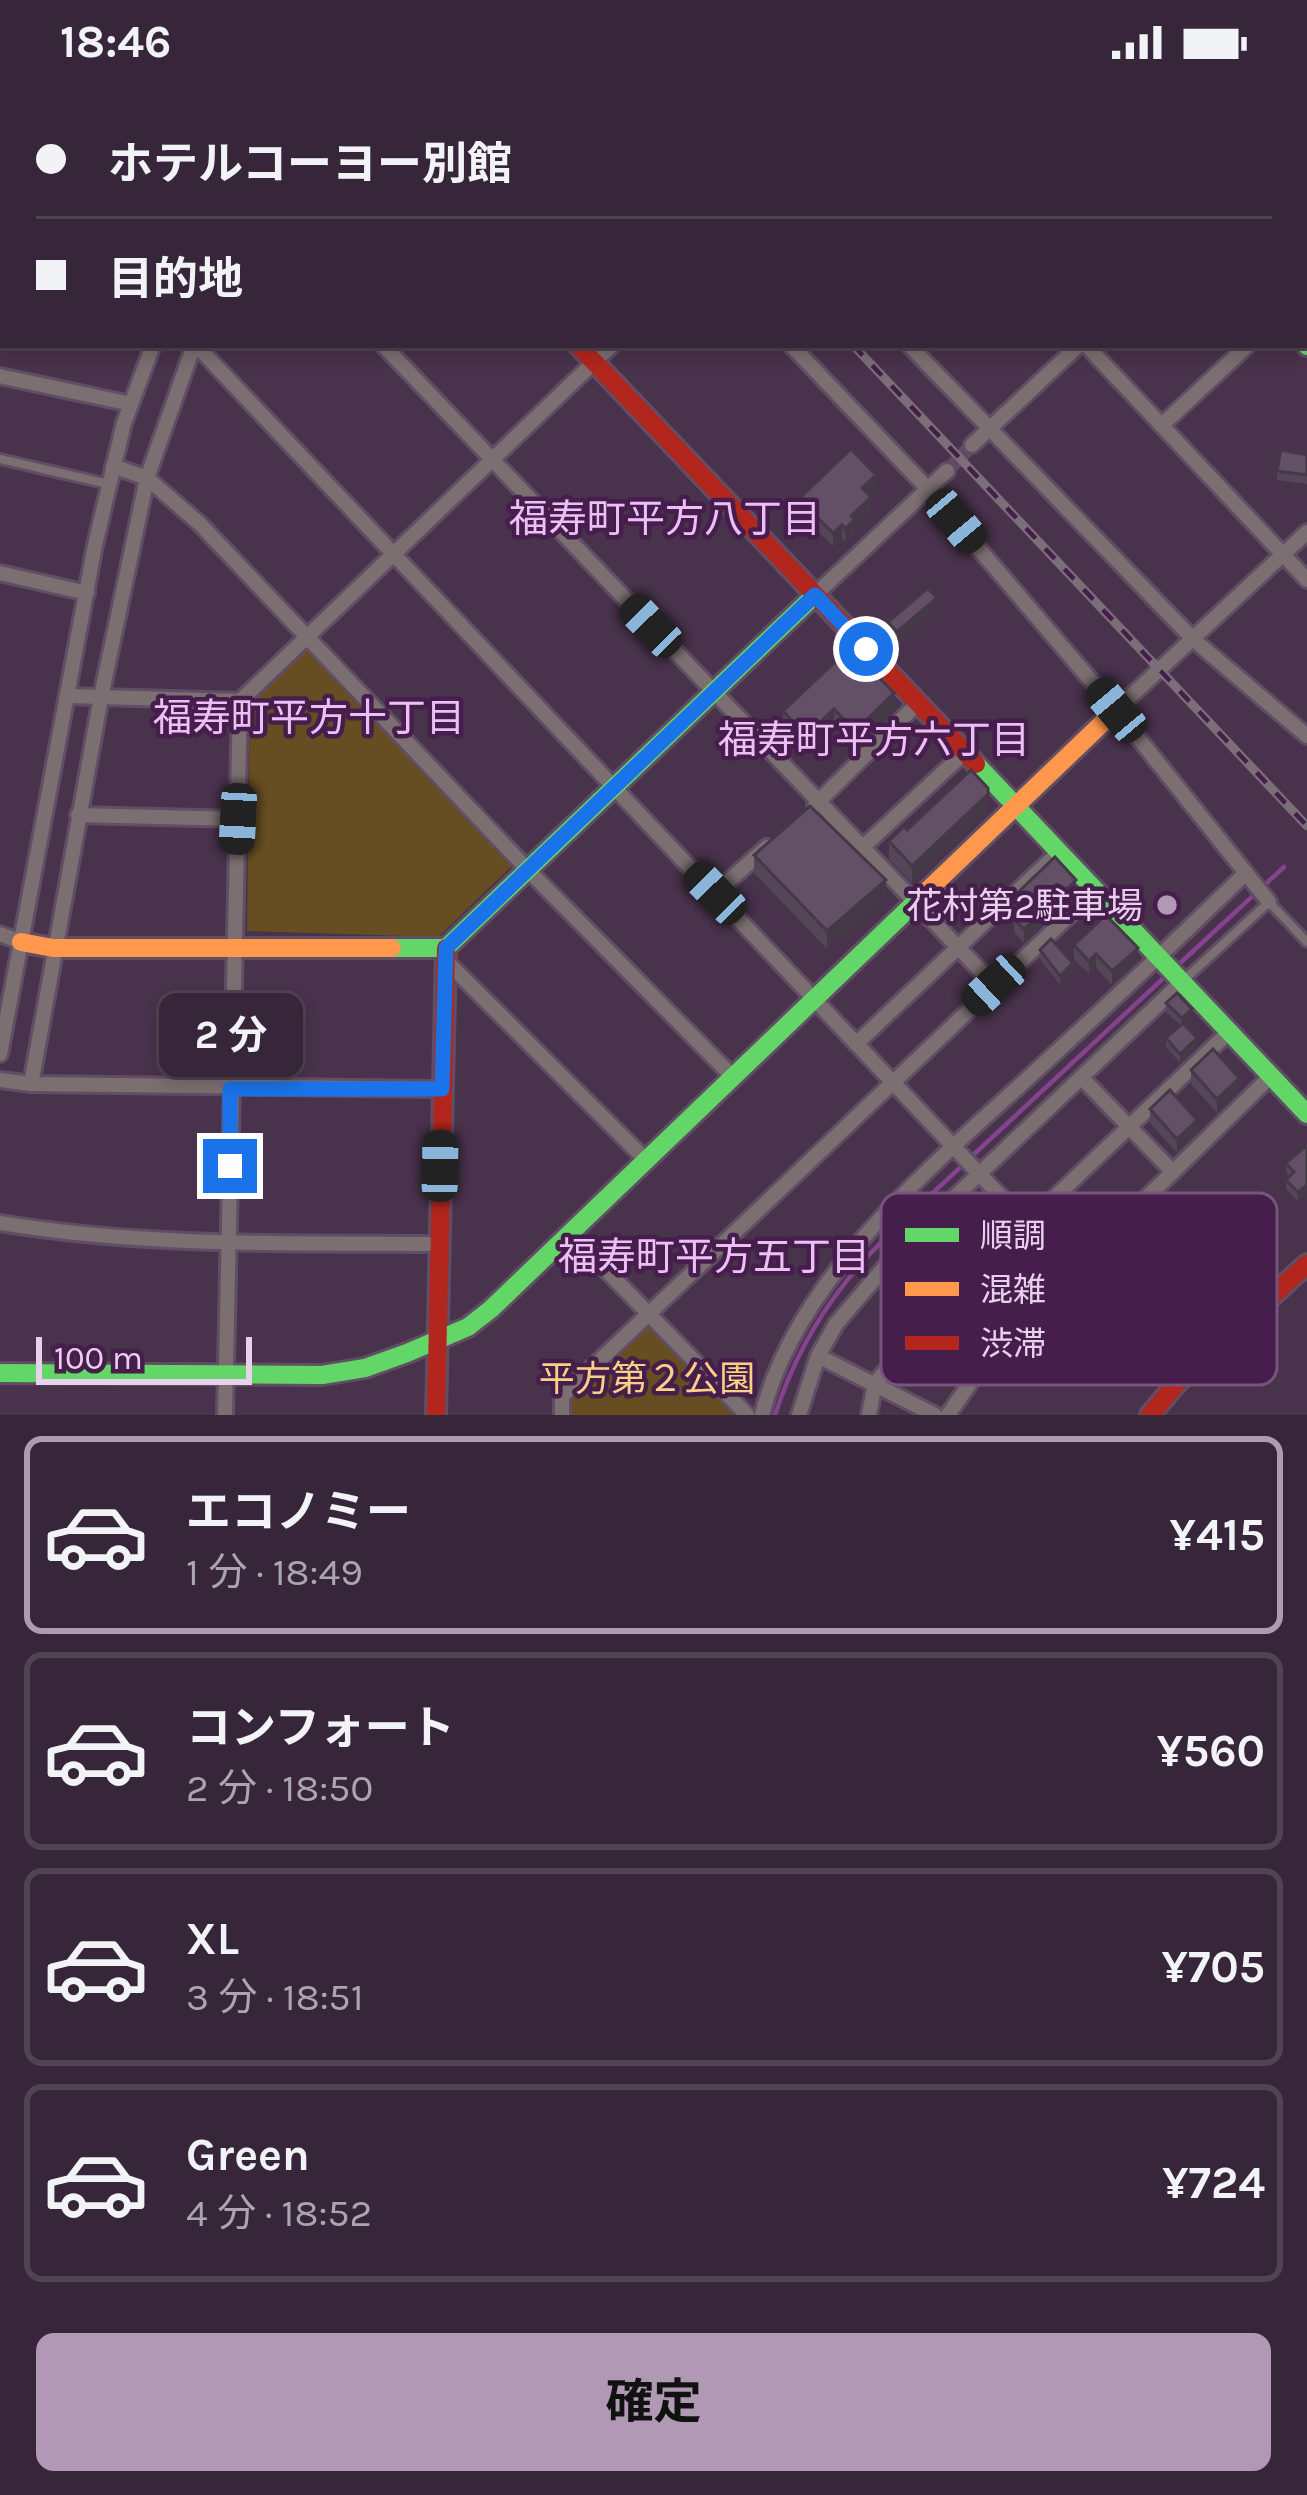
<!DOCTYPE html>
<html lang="ja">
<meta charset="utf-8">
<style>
body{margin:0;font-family:Karla,"Noto Sans JP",sans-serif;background:#423244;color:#f1f3f6;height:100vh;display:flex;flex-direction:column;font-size:45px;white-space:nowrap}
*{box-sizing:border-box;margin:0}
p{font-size:39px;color:#aaa5ae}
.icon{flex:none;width:66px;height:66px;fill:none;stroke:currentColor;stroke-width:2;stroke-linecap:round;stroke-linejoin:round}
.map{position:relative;height:1331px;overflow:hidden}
.drawer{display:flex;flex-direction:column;background:#372639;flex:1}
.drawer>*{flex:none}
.top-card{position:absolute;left:0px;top:0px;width:1308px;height:264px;box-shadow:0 6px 18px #0003,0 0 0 3px #514353;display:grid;align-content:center;height:264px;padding:0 36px;background:#372639}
.scale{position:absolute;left:36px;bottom:30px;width:216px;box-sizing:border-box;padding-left:12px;border:6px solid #e9d1ed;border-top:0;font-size:33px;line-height:42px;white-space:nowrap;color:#e9d1ed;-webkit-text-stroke:9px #461e4c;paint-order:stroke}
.end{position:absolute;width:54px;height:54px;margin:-27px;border:15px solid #1a73e8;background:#fff;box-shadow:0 0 0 6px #fff}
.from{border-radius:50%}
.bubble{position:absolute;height:84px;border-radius:18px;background:#372639;box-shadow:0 6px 18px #0003,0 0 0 3px #514353;font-size:39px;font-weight:700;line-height:84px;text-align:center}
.car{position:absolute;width:36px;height:72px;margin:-36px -18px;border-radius:15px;box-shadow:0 0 9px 3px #0007;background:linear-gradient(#222 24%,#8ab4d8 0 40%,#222 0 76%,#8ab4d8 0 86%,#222 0)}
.top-card b{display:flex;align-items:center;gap:42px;height:114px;font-size:45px}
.top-card b+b{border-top:3px solid #514353}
.top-card i{width:30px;height:30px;background:#f1f3f6}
ul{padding:21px 0 0;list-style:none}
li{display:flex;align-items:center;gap:36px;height:198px;margin:0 24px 18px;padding:0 12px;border:6px solid #514353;border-radius:18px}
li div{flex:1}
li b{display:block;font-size:45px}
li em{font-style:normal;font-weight:700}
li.selected{border-color:#b199b5}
li>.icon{width:108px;height:108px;stroke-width:1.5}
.action{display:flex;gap:24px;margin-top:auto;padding:24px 36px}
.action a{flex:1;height:138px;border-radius:18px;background:#b199b5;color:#111;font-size:48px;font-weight:700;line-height:138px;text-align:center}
.status{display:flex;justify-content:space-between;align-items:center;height:84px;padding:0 60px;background:#372639;direction:ltr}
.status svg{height:33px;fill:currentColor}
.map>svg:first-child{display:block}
.green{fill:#664d22}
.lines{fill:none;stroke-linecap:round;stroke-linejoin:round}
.stream{stroke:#84428f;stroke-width:4.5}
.street-tunnel{stroke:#614a64;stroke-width:14;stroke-dasharray:14 7;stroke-linecap:butt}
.lane-casing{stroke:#614e64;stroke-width:14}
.street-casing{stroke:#614e64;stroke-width:20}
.fast-casing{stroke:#614e64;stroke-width:24}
.slow-casing{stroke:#614e64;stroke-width:24}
.jam-casing{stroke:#614e64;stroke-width:24}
.lane{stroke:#7c6f72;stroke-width:8}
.street{stroke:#7c6f72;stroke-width:14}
.fast{stroke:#63d668;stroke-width:18}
.slow{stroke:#ff974d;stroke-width:18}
.jam{stroke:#b3261e;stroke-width:18}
.rail-casing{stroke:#7b6e78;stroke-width:9}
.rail{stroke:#461e4c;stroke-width:4.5;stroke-dasharray:14;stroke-linecap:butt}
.wall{fill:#554558}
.shaded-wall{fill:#453847}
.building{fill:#635066;stroke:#453847;stroke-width:3}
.route{stroke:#1a73e8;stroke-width:15}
.poi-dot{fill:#b199b5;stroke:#461e4c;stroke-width:4.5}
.labels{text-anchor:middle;stroke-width:9;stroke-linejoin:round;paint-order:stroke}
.poi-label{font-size:36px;fill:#e9d1ed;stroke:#461e4c;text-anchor:end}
.park-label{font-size:36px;fill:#f9d085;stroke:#461e4c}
.neighbourhood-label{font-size:39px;fill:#eebef6;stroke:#461e4c}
.key{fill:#461e4c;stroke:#77547c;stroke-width:3}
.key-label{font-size:33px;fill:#e9d1ed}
</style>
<div class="status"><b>18:46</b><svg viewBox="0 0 49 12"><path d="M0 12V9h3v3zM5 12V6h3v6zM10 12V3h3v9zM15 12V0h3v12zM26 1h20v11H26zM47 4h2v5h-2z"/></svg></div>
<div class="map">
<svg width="1307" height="1331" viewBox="0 0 1307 1331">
<rect width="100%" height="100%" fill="#49324c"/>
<g class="green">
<polygon points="308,563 515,779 438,853 247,847 250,619"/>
<polygon points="649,1240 739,1331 572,1331 572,1314"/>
</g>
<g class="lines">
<g class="stream">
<polyline points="1178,881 1284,783"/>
<polyline points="971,1073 1169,889"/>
<path d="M775 1331C813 1214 876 1161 963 1081"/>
</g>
<polyline class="street-tunnel" points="947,387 972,361"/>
<g class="lane-casing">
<g id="lane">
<polyline points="0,375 108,400"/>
<polyline points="1184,896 1269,818 1307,858"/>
</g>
</g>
<g class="street-casing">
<g id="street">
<polyline points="532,0 535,3"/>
<polyline points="393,3 397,0"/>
<polyline points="920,3 921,0"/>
<polyline points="0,25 3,27"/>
<polyline points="1305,157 1307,157"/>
<polyline points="196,261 1177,1299"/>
<polyline points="383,261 994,901"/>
<polyline points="791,261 929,406 1116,626 1269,818"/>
<polyline points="909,261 1194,556 1307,652"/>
<polyline points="1086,261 1307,496"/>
<polyline points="0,292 131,320"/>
<polyline points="1162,341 1248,261"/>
<polyline points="972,361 1079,261"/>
<polyline points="113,382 147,394 200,440 528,786 734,994"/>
<polyline points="0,489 87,509"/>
<polyline points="815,511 947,387"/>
<polyline points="67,612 240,617 612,261"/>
<polyline points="1116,626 1307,448"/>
<polyline points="815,721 918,619"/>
<polyline points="78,731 238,735"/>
<polyline points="863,763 965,668"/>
<polyline points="715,809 767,763"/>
<polyline points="0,850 21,858"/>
<polyline points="446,877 647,1077"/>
<polyline points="856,960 1060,767"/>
<polyline points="0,970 95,461 124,339 153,261"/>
<polyline points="1082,994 1173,1088"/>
<polyline points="0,996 31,1000 442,1005"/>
<polyline points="31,1000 101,613 147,394 194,261"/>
<path d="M0 1139C145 1163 293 1159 439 1160"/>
<polyline points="571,1150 747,1331"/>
<polyline points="901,1164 997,1260"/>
<polyline points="818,1272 935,1331"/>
<polyline points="225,1331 240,617"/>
<polyline points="562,1331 562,1312 1096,806"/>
<path d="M762 1331C797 1191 936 1079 1039 984 1109 920 1178 855 1246 789"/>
<polyline points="799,1331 818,1272 836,1240 901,1164 1184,896"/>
<polyline points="869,1331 875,1299 951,1212 1230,947"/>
<polyline points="948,1331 997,1260 1271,992"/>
</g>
</g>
<g class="fast-casing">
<g id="fast">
<polyline points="1305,142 1307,131"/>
<polyline points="1305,257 1307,262"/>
<polyline points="976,680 1307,1030"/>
<polyline points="392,864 446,864 815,511"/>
<polyline points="0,1289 322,1291 365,1284 407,1269 468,1243 491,1225 927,807"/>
</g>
</g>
<g class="slow-casing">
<g id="slow">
<polyline points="927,807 1116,626"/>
<polyline points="21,858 53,864 392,864"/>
</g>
</g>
<g class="jam-casing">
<g id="jam">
<polyline points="334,2 334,3"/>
<polyline points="578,261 976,680"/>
<polyline points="436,1331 446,864"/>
<polyline points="1150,1331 1177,1299 1307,1180"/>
</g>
</g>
<use href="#lane" class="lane"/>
<use href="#street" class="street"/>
<use href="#fast" class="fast"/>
<use href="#slow" class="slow"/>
<use href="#jam" class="jam"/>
<g class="rail-casing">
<g id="rail">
<polyline points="605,0 608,3"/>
<polyline points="853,261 1307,742"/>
</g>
</g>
<use href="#rail" class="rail"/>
</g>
<g class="wall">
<polygon points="807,0 906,0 905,3 807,3"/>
<polygon points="1307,371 1307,400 1277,396 1277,387"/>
<polygon points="876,404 869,410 871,426 855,441 855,448 845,458 842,454 833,462 799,428 799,415"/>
<polygon points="937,523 897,557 888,547 888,538"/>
<polygon points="850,564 894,627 855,665 834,643 806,670 783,645 783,627"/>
<polygon points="988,727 912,799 889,775 889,757 907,746"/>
<polygon points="754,771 886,814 827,865 754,789"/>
<polygon points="1076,809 1024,859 1014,848 1014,838 1008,832 1008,818"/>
<polygon points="1074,861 1138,877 1112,901 1096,884 1089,890 1074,875"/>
<polygon points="1040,866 1073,888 1060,901 1040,875"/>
<polygon points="1166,919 1192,934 1185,941 1197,963 1180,979 1166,963 1166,954 1180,941 1166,928"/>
<polygon points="1191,986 1239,1007 1217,1029 1191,1000"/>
<polygon points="1150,1025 1197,1049 1177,1069 1150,1039"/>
<polygon points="1307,1060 1298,1117 1286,1105 1286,1096 1290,1093 1286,1088 1286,1079"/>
</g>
<g class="shaded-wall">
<polygon points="876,391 876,404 862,417 862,404"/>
<polygon points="871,413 871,426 855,441 855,448 845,458 845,445 851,432"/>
<polygon points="842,441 842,454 833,462 833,449"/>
<polygon points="937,514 937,523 897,557 897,548"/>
<polygon points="894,609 894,627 855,665 855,647"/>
<polygon points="834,625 834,643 806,670 806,652"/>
<polygon points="988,710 988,727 912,799 912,782"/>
<polygon points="886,796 886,814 827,865 827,847"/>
<polygon points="1076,796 1076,809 1024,859 1024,845"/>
<polygon points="1138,864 1138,877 1112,901 1112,887"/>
<polygon points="1096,870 1096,884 1089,890 1089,877"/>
<polygon points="1073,879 1073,888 1060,901 1060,892"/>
<polygon points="1192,925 1192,934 1182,943 1182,934"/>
<polygon points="1197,954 1197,963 1180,979 1180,970"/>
<polygon points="1239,994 1239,1007 1217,1029 1217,1015"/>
<polygon points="1197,1036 1197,1049 1177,1069 1177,1055"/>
<polygon points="1307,1101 1307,1110 1298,1117 1298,1108"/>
</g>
<g class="building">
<polygon points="709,0 757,0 756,3 708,3"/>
<polygon points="1081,0 1130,0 1129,3 1080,3"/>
<polygon points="1165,0 1224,0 1223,3 1165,3"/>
<polygon points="851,365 876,391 862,404 871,413 851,432 855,435 845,445 842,441 833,449 799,415"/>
<polygon points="1281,366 1307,371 1307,391 1277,387"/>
<polygon points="928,504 937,514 897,548 888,538"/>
<polygon points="850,564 894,609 855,647 834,625 806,652 783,627"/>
<polygon points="971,686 988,704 988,710 912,782 889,757 904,743 907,746"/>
<polygon points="810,722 886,796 827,847 754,771"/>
<polygon points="1055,773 1076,796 1024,845 1014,835 1018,830 1008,818"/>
<polygon points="1106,831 1138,864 1112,887 1096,870 1089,877 1074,861"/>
<polygon points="1051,855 1073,879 1060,892 1040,866"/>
<polygon points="1177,909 1192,925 1182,934 1166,919"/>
<polygon points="1183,939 1197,954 1180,970 1166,954"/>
<polygon points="1213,965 1239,994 1217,1015 1191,986"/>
<polygon points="1170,1006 1197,1036 1177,1055 1150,1025"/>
<polygon points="1307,1061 1307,1101 1298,1108 1286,1096 1294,1088 1286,1079"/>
</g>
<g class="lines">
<polyline class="route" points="230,1082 230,1005 442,1005 446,864 815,511 866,565"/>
</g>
<circle class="poi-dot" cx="1167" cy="821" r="12"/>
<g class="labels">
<g class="poi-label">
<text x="1143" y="834">花村第2駐車場</text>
</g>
<g class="park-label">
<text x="647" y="1307">平方第２公園</text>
</g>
<g class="neighbourhood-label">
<text x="665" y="448">福寿町平方八丁目</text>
<text x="309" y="647">福寿町平方十丁目</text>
<text x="874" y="669">福寿町平方六丁目</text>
<text x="714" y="1186">福寿町平方五丁目</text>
</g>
</g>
<rect x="881" y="1109" width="396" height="192" rx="18" class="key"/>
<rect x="905" y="1144" width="54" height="14" fill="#63d668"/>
<rect x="905" y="1198" width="54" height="14" fill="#ff974d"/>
<rect x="905" y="1252" width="54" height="14" fill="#b3261e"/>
<g class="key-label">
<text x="980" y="1163">順調</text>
<text x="980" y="1217">混雑</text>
<text x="980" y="1271">渋滞</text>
</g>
</svg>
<div class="scale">100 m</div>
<i class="end from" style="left:866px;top:565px"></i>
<i class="end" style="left:230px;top:1082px"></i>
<div class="bubble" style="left:159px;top:909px;width:144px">2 分</div>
<i class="car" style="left:956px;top:437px;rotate:140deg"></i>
<i class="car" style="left:651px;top:542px;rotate:316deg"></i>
<i class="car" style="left:1116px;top:626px;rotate:320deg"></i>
<i class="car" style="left:238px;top:735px;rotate:183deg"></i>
<i class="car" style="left:715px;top:809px;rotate:316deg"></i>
<i class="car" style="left:994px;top:901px;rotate:227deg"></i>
<i class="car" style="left:440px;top:1082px;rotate:1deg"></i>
<div class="top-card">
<b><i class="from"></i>ホテルコーヨー別館</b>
<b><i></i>目的地</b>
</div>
</div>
<section class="drawer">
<ul>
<li class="selected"><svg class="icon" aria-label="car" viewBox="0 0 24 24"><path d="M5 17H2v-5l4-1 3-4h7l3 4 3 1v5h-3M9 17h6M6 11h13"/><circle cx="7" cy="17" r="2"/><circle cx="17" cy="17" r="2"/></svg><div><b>エコノミー</b><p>1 分 · 18:49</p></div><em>¥415</em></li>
<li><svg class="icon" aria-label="car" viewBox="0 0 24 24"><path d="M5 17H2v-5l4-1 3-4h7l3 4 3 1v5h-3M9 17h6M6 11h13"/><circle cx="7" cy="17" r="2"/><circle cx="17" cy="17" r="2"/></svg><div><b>コンフォート</b><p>2 分 · 18:50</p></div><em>¥560</em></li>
<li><svg class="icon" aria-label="car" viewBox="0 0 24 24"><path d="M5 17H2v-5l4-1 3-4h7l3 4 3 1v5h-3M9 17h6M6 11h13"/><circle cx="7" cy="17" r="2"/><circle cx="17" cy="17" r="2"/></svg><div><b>XL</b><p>3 分 · 18:51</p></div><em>¥705</em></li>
<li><svg class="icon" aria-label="car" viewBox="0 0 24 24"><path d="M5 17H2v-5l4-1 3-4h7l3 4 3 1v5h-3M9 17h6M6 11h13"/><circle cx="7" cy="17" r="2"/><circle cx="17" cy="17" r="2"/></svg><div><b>Green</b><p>4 分 · 18:52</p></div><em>¥724</em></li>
</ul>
<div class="action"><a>確定</a></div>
</section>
